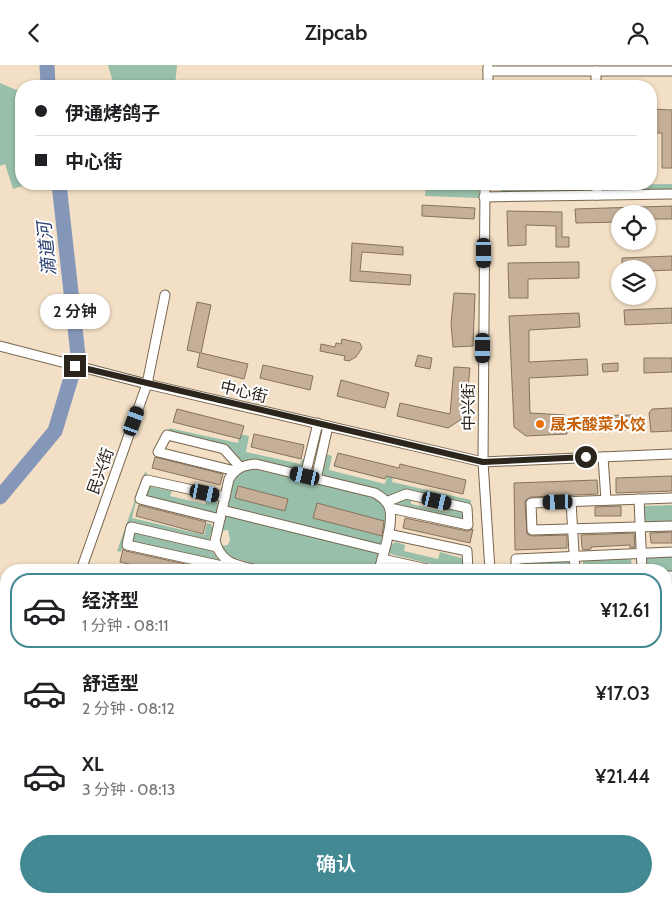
<!DOCTYPE html>
<html lang="zh">
<meta charset="utf-8">
<style>
body{margin:0;font-family:Cabin,"Noto Sans SC",sans-serif;background:#f6f6f6;color:#202124;height:100vh;display:flex;flex-direction:column;font-size:19px;white-space:nowrap}
*{box-sizing:border-box;margin:0}
p{font-size:16px;color:#757577}
.icon{flex:none;width:28px;height:28px;fill:none;stroke:currentColor;stroke-width:2;stroke-linecap:round;stroke-linejoin:round}
.map{position:relative;flex:1;overflow:hidden}
.side{position:absolute;left:0px;top:499px;width:672px;height:339px;display:flex;flex-direction:column;background:#fff;border-radius:20px 20px 0 0;box-shadow:0 1px 4px #0004}
.side>*{flex:none}
.top-card{position:absolute;left:15px;top:15px;width:642px;height:110px;border-radius:20px;box-shadow:0 1px 4px #0004;display:grid;align-content:center;height:110px;padding:0 20px;background:#fff}
.fabs{position:absolute;left:611px;top:140px;display:grid;gap:10px}
.fabs a{display:grid;place-items:center;width:45px;height:45px;border-radius:50%;background:#fff;box-shadow:0 1px 4px #0004;font-size:25px}
.end{position:absolute;width:22px;height:22px;margin:-11px;border:6px solid #2c251b;background:#fff;box-shadow:0 0 0 2px #fff}
.from{border-radius:50%}
.bubble{position:absolute;height:35px;border-radius:18px;background:#fff;box-shadow:0 1px 4px #0004;font-size:16px;font-weight:600;line-height:35px;text-align:center}
.car{position:absolute;width:15px;height:30px;margin:-15px -8px;border-radius:6px;box-shadow:0 0 4px 1px #0007;background:linear-gradient(#222 24%,#8ab4d8 0 40%,#222 0 76%,#8ab4d8 0 86%,#222 0)}
.top-card b{display:flex;align-items:center;gap:18px;height:48px;font-size:19px}
.top-card b+b{border-top:1px solid #e0e0e0}
.top-card i{width:12px;height:12px;background:#202124}
ul{padding:9px 0 0;list-style:none}
li{display:flex;align-items:center;gap:15px;height:75px;margin:0 10px 8px;padding:0 10px;border:2px solid transparent;border-radius:20px}
li div{flex:1}
li b{display:block;font-size:19px}
li em{font-style:normal;font-weight:600}
li.selected{border-color:#438994}
li>.icon{width:45px;height:45px;stroke-width:1.5}
.primary-button{display:flex;gap:10px;margin-top:auto;padding:10px 20px}
.primary-button a{flex:1;height:58px;border-radius:30px;background:#438994;color:#fff;font-size:20px;font-weight:600;line-height:58px;text-align:center}
header{display:flex;justify-content:space-between;align-items:center;height:65px;padding:0 20px;background:#fff;font-size:22px;font-weight:600}
.map>svg:first-child{display:block}
.green{fill:#98bfa9}
.lines{fill:none;stroke-linecap:round;stroke-linejoin:round}
.river{stroke:#8597b9;stroke-width:15}
.building{fill:#c5af98;stroke:#86725c}
.minor-casing{stroke:#77664e;stroke-width:11}
.minor{stroke:#fff;stroke-width:9}
.route{stroke:#2c251b;stroke-width:6}
.food-dot{fill:#e8710a;stroke:#fff;stroke-width:2}
.labels{text-anchor:middle;stroke-width:4;stroke-linejoin:round;paint-order:stroke}
.street-label{font-size:16px;fill:#2c251b;stroke:#fff}
.food-label{font-size:16px;font-weight:bold;fill:#c56008;stroke:#fff;text-anchor:start}
.water-label{font-size:18px;font-style:italic;fill:#2c4271;stroke:#fff}
</style>
<header><svg class="icon" aria-label="back" viewBox="0 0 24 24"><path d="M15 5l-7 7 7 7"/></svg>Zipcab<svg class="icon" aria-label="person" viewBox="0 0 24 24"><circle cx="12" cy="8" r="4"/><path d="M4 21q1-7 8-7t8 7"/></svg></header>
<div class="map">
<svg width="672" height="837" viewBox="0 0 672 837">
<rect width="100%" height="100%" fill="#f2dfc5"/>
<g class="green">
<polygon points="108,0 177,0 175,21 114,21"/>
<polygon points="0,18 21,27 21,119 28,119 13,124 5,99 0,101"/>
<polygon points="426,119 479,119 479,133 425,131"/>
<polygon points="501,119 531,119 532,121 589,120 592,123 592,126 501,128"/>
<polygon points="672,119 672,124 602,126 601,120"/>
<polygon points="169,363 238,378 240,369 249,371 246,387 300,399 302,394 305,395 304,401 297,405 251,395 242,397 224,380 170,368"/>
<polygon points="325,389 332,391 329,405 385,419 389,404 394,406 392,417 471,435 471,440 409,426 388,432 376,424 325,411 321,407"/>
<path d="M253 404 371 431C380 436 384 441 387 451L375 505H279L229 492 221 481 228 480 230 475 228 465 221 466 233 418C237 409 243 405 253 404Z"/>
<polygon points="145,407 147,408 136,437 132,453 204,470 207,458 211,459 213,463 209,475 205,476 129,458 121,487 117,486"/>
<polygon points="148,421 172,426 170,431 205,439 208,434 217,436 218,438 217,446 214,448 148,433 146,431"/>
<polygon points="411,434 411,439 447,447 448,442 464,446 464,453 462,455 395,440 395,437"/>
<polygon points="672,440 672,456 645,457 644,441"/>
<polygon points="136,468 208,484 213,487 220,497 133,478 131,475 133,469"/>
<polygon points="396,477 405,480 404,486 438,494 440,487 461,493 465,496 464,505 457,505 390,489 389,486 392,479"/>
<polygon points="672,491 672,507 666,508 666,505 647,505 646,493"/>
<polygon points="631,493 632,505 583,505 583,495"/>
<polygon points="569,496 570,505 521,505 521,498"/>
</g>
<g class="lines">
<g class="river">
<polyline points="47,0 48,21"/>
<polyline points="0,432 55,366 78,290 59,119"/>
</g>
</g>
<g class="building">
<polygon points="651,44 672,45 672,103 662,103 662,68 651,68"/>
<polygon points="422,140 475,143 474,154 422,151"/>
<polygon points="672,141 672,154 648,154 648,149 620,149 620,157 576,158 575,144"/>
<polygon points="507,146 562,147 562,172 569,172 569,182 556,182 556,161 526,160 526,180 508,181"/>
<polygon points="352,178 403,182 403,190 362,187 360,206 411,210 410,220 350,216"/>
<polygon points="672,191 672,205 648,206 648,204 622,204 622,193"/>
<polygon points="579,197 579,213 528,214 528,233 509,233 508,198"/>
<polygon points="454,228 475,229 473,281 453,282 451,258"/>
<polygon points="197,237 211,240 201,288 248,299 244,314 197,302 200,288 187,285"/>
<polygon points="672,243 672,258 625,260 624,245"/>
<polygon points="579,248 580,262 529,265 529,297 587,294 588,310 529,313 530,348 565,350 567,369 526,371 514,362 509,251"/>
<polygon points="342,274 360,278 362,283 356,292 349,296 344,295 345,291 320,286 321,279 335,282 336,278 341,279"/>
<polygon points="418,290 432,293 430,304 415,301"/>
<polygon points="644,293 672,293 672,307 644,308"/>
<polygon points="618,298 618,306 603,307 602,299"/>
<polygon points="263,300 313,311 310,325 260,313"/>
<polygon points="454,302 470,303 465,352 448,363 397,351 400,338 450,349"/>
<polygon points="341,315 389,328 385,343 337,331"/>
<polygon points="672,343 672,366 651,367 649,348 652,344"/>
<polygon points="177,344 244,361 240,374 173,357"/>
<polygon points="633,350 633,365 580,366 579,351"/>
<polygon points="254,369 304,380 301,394 251,382"/>
<polygon points="338,388 399,403 400,399 466,415 463,429 386,411 385,414 334,401"/>
<polygon points="155,392 223,409 220,420 152,403"/>
<polygon points="672,411 672,426 616,428 616,413"/>
<polygon points="597,415 598,429 531,432 525,436 527,469 532,471 567,470 567,483 515,485 514,418"/>
<polygon points="238,421 288,434 285,446 235,433"/>
<polygon points="317,438 384,456 382,471 313,453"/>
<polygon points="139,440 206,457 203,469 136,451"/>
<polygon points="621,441 621,451 595,451 595,442"/>
<polygon points="405,453 467,466 473,464 470,478 403,463"/>
<polygon points="672,467 672,478 651,478 650,468"/>
<polygon points="634,468 635,482 630,483 630,480 591,482 591,484 583,485 582,482 581,470"/>
<polygon points="123,484 126,486 212,505 155,505 120,497"/>
<polygon points="0,579 6,581 6,602 0,601"/>
<polygon points="0,626 6,627 6,673 4,690 0,689"/>
</g>
<g class="lines">
<g class="minor-casing">
<g id="minor">
<polyline points="488,6 672,6"/>
<polyline points="596,6 596,21"/>
<polyline points="488,21 488,2"/>
<polyline points="485,119 483,397 490,505"/>
<polyline points="597,130 597,119"/>
<polyline points="484,132 672,129"/>
<polyline points="0,281 147,319 483,397 672,389"/>
<polyline points="603,392 606,435"/>
<polyline points="235,406 158,387 167,370 224,384 240,402"/>
<polyline points="305,411 318,358"/>
<polyline points="316,414 328,361"/>
<polyline points="672,433 531,438 532,465 672,461"/>
<polyline points="639,434 642,505"/>
<polyline points="571,436 575,505"/>
<polyline points="386,437 406,429 467,443 468,460 390,443"/>
<polyline points="222,445 384,485"/>
<polyline points="220,454 140,434 147,415 225,432"/>
<polyline points="388,469 467,486 468,505"/>
<polyline points="217,482 131,462 127,480 227,502 232,499"/>
<polyline points="382,494 432,505"/>
<polyline points="81,505 147,319 165,230"/>
<path d="M258 505C237 500 222 500 215 476L229 414C236 403 243 400 256 399L375 428C381 432 387 435 389 442 395 455 383 490 379 505"/>
<polyline points="516,505 516,494 672,487"/>
<polyline points="666,511 672,511"/>
<polyline points="666,539 672,539"/>
<polyline points="0,552 3,548"/>
<polyline points="666,568 672,568"/>
<polyline points="0,620 6,621"/>
<polyline points="666,634 672,634"/>
<polyline points="504,831 504,837"/>
<polyline points="612,831 612,837"/>
<polyline points="23,835 320,837"/>
</g>
</g>
<use href="#minor" class="minor"/>
</g>
<g class="lines">
<polyline class="route" points="75,301 483,397 586,392"/>
</g>
<circle class="food-dot" cx="540" cy="359" r="5"/>
<g class="labels">
<g class="street-label">
<text transform="translate(244 326) rotate(13)" y="6">中心街</text>
<text transform="translate(468 342) rotate(-90)" y="6">中兴街</text>
<text transform="translate(100 406) rotate(-70)" y="6">民兴街</text>
</g>
<g class="food-label">
<text x="550" y="365">晟禾酸菜水饺</text>
</g>
<g class="water-label">
<text transform="translate(47 184) rotate(-96)" y="6">滴道河</text>
</g>
</g>
</svg>
<div class="fabs">
<a><svg class="icon" aria-label="locate" viewBox="0 0 24 24"><circle cx="12" cy="12" r="6"/><path d="M12 2v4M12 18v4M2 12h4M18 12h4"/></svg></a>
<a><svg class="icon" aria-label="layers" viewBox="0 0 24 24"><path d="M12 4l9 5-9 5-9-5zM3 14l9 5 9-5"/></svg></a>
</div>
<i class="end from" style="left:586px;top:392px"></i>
<i class="end" style="left:75px;top:301px"></i>
<div class="bubble" style="left:40px;top:229px;width:70px">2 分钟</div>
<i class="car" style="left:484px;top:188px;rotate:180deg"></i>
<i class="car" style="left:483px;top:283px;rotate:180deg"></i>
<i class="car" style="left:134px;top:356px;rotate:20deg"></i>
<i class="car" style="left:305px;top:411px;rotate:283deg"></i>
<i class="car" style="left:205px;top:428px;rotate:102deg"></i>
<i class="car" style="left:437px;top:436px;rotate:103deg"></i>
<i class="car" style="left:558px;top:437px;rotate:268deg"></i>
<div class="top-card">
<b><i class="from"></i>伊通烤鸽子</b>
<b><i></i>中心街</b>
</div>
<section class="side">
<ul>
<li class="selected"><svg class="icon" aria-label="car" viewBox="0 0 24 24"><path d="M5 17H2v-5l4-1 3-4h7l3 4 3 1v5h-3M9 17h6M6 11h13"/><circle cx="7" cy="17" r="2"/><circle cx="17" cy="17" r="2"/></svg><div><b>经济型</b><p>1 分钟 · 08:11</p></div><em>¥12.61</em></li>
<li><svg class="icon" aria-label="car" viewBox="0 0 24 24"><path d="M5 17H2v-5l4-1 3-4h7l3 4 3 1v5h-3M9 17h6M6 11h13"/><circle cx="7" cy="17" r="2"/><circle cx="17" cy="17" r="2"/></svg><div><b>舒适型</b><p>2 分钟 · 08:12</p></div><em>¥17.03</em></li>
<li><svg class="icon" aria-label="car" viewBox="0 0 24 24"><path d="M5 17H2v-5l4-1 3-4h7l3 4 3 1v5h-3M9 17h6M6 11h13"/><circle cx="7" cy="17" r="2"/><circle cx="17" cy="17" r="2"/></svg><div><b>XL</b><p>3 分钟 · 08:13</p></div><em>¥21.44</em></li>
</ul>
<div class="primary-button"><a>确认</a></div>
</section>
</div>
